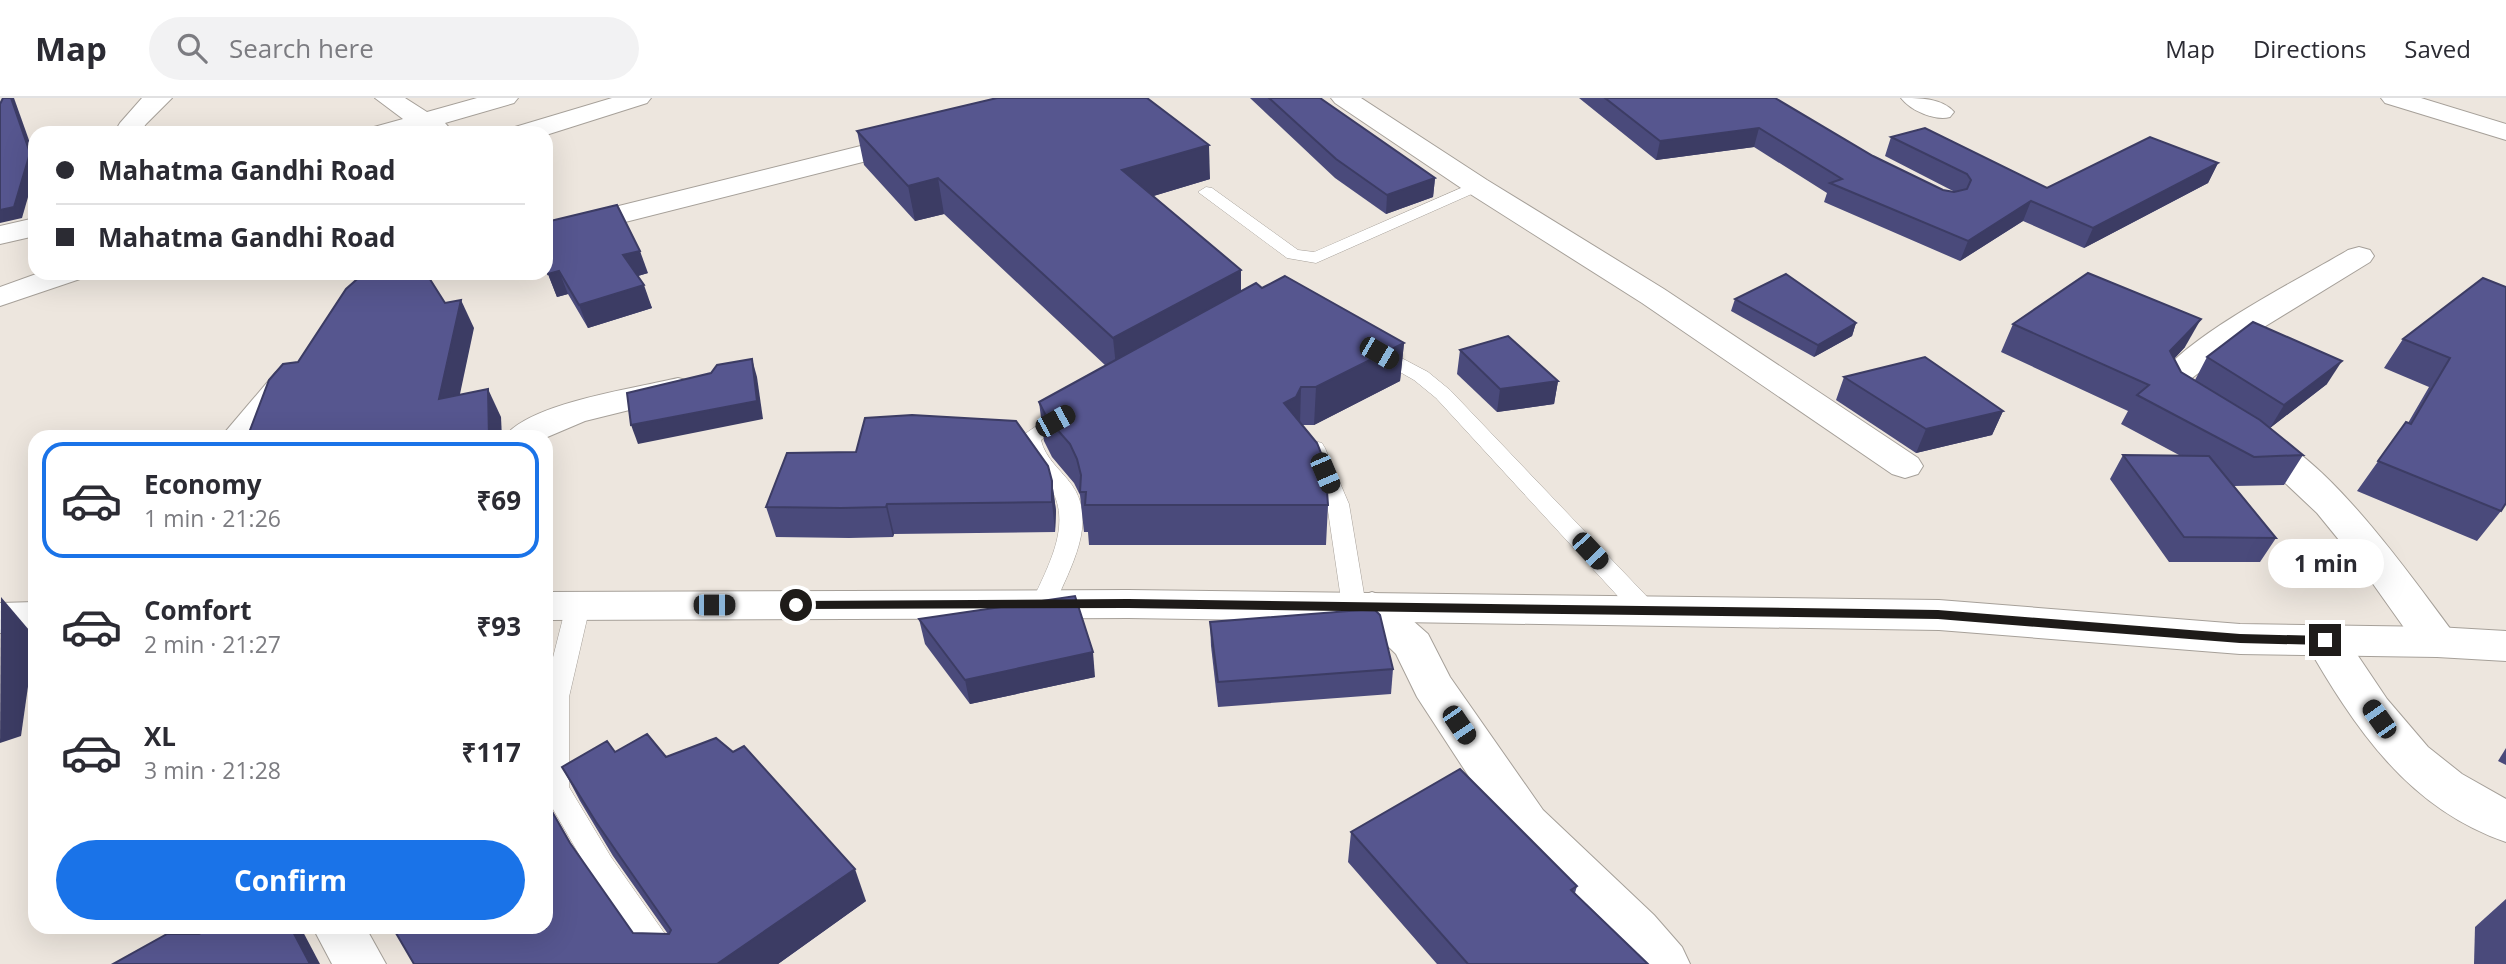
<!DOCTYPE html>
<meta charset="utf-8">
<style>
body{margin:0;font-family:"Open Sans",sans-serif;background:#f2f2f3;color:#2b2b33;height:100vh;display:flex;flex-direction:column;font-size:26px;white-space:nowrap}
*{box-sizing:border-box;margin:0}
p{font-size:23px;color:#7c7c81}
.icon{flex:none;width:38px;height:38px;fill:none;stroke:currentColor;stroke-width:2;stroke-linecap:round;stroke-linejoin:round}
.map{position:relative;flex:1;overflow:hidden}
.drawer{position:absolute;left:28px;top:332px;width:525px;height:504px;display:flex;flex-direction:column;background:#fff;border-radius:21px;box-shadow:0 7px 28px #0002}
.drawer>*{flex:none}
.banner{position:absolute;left:28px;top:28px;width:525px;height:154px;border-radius:21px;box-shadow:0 7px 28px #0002;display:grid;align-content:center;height:154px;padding:0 28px;background:#fff}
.end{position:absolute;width:32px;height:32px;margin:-16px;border:9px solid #1e1b19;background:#fff;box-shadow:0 0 0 4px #fff}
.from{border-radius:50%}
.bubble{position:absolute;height:49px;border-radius:24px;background:#fff;box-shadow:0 7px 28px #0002;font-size:23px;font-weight:700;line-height:49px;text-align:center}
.car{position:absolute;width:21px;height:42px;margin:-21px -10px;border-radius:9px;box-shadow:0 0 5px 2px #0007;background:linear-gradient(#222 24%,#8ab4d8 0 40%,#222 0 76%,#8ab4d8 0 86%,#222 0)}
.banner b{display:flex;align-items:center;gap:24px;height:66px;font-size:26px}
.banner b+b{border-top:2px solid #e1e1e2}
.banner i{width:18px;height:18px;background:#2b2b33}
ul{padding:12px 0 0;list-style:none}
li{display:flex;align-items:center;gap:21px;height:116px;margin:0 14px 10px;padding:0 14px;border:4px solid transparent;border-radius:21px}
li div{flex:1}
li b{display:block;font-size:26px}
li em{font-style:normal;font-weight:700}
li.selected{border-color:#1a73e8}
li>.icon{width:63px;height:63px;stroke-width:1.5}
.cta{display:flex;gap:14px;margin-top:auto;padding:14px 28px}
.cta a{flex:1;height:80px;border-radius:42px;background:#1a73e8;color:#fff;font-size:28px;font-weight:700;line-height:80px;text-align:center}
header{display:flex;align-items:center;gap:42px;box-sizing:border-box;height:98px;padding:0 35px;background:#fff;border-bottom:2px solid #e1e1e2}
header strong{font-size:33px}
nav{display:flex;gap:38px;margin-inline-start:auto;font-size:24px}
.search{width:490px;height:63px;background:#f2f2f3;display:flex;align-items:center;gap:18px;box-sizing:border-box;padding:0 24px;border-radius:38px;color:#7c7c81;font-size:26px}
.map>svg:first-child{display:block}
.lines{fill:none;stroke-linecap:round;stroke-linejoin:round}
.service-casing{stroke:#a6a099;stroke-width:1}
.minor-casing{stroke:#a6a099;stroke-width:2}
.tertiary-casing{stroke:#a6a099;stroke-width:2}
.secondary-casing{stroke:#a6a099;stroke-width:2}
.service{fill:#fff;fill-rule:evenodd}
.minor{fill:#fff;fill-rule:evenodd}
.tertiary{fill:#fff;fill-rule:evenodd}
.secondary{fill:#fff;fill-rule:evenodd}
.wall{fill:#4a4a7b}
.shaded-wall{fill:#3c3c64}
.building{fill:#56568f;stroke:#3c3c64;stroke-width:2}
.route{fill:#1e1b19}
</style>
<header>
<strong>Map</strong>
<div class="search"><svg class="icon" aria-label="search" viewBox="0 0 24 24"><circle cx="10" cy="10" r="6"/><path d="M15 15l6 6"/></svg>Search here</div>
<nav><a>Map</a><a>Directions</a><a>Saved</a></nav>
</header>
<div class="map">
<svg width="2506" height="866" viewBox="0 0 2506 866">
<rect width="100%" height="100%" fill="#ede6de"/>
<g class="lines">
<g class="service-casing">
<g id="service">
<polygon points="1477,83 1483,85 1485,88 1483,91 1316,165 1287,160 1198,94 1206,89 1212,90 1298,152 1314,154"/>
<polygon points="1375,246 1428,274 1450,292 1654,506 1657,512 1654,518 1645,521 1636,518 1436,300 1414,282 1368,256 1365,252"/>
<path d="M1068 309 1075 311 1078 315 1075 319 1041 342C1045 360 1061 372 1072 387 1098 424 1070 470 1055 506L1052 512 1043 515 1034 512 1031 506C1048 467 1077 421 1045 382 1034 369 1022 358 1019 340L1061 311Z"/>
<polygon points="1314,343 1322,345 1325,350 1349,406 1366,508 1363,514 1354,517 1345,514 1342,508 1327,406 1303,350 1306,345"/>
<polygon points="578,499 587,502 590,508 569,599 569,689 611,759 686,866 653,866 591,777 546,699 546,587 566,508 569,502"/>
</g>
</g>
<g class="minor-casing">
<g id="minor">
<polygon points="142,0 172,0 146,26 143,30 145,35 119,35 117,30 120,25"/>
<polygon points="375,0 405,0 427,14 477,0 518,0 514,5 445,25 452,33 451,35 424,35 420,32 411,35 370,35 374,29 403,21"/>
<polygon points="1331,0 1361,0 1487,82 1664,191 1918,360 1923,368 1918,376 1905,380 1892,376 1642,205 1467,94 1335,5"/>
<path d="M1901 0C1920 0 1942 0 1954 14L1950 19C1935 23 1911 13 1901 0Z"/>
<polygon points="2381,0 2421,0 2506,26 2506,42 2385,5"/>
<polygon points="35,120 35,138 0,146 0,128"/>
<path d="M2359 149 2370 152 2374 158 2370 164 2238 245 2192 280 2194 288 2216 302 2221 309 2216 316C2190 323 2168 305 2157 282 2185 238 2300 181 2348 152Z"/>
<path d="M678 280 690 283 695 290 690 297 585 323 545 340H504C527 305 637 290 678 280Z"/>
<path d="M2251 329C2319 346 2410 477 2452 533L2458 544 2452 555 2437 559 2422 555 2361 469 2317 415 2267 368 2238 348 2233 340 2238 332Z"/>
<polygon points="1372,494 1386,499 1428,536 1450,579 1543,712 1654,817 1682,849 1690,866 1632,866 1509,740 1417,599 1396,556 1358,519 1352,509 1358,499"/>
<path d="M2325 527 2340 531 2387 601 2428 649 2462 676 2506 701V744C2407 710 2354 629 2304 542L2310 531Z"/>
<polygon points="313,830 366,830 386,866 332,866"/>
</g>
</g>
<g class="tertiary-casing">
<g id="tertiary">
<polygon points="913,35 922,37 926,43 922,49 546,144 546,126"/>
<polygon points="288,271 300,274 305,281 257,340 220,340 276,274"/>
</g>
</g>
<g class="secondary-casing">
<g id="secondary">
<polygon points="612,0 651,0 647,5 546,37 511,35 515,29"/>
<polygon points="39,175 84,175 80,181 0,208 0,189"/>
<polygon points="1128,492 1939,502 2240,526 2437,529 2506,533 2506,563 2437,559 2240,556 1939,532 1128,520 546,522 546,494"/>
<polygon points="35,504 35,534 0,535 0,505"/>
</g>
</g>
<use href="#service" class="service"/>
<use href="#minor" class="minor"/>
<use href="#tertiary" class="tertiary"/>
<use href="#secondary" class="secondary"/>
</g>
<g class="wall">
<polygon points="1250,0 1320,0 1435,80 1433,99 1386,116 1335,80"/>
<polygon points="1579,0 1775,0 1873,58 1943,92 1954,94 1955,94 1885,58 1891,39 2047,90 2218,65 2208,85 2084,150 2023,123 1960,163 1824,104 1827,95 1754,49 1656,62"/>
<polygon points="857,33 1210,81 1153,98 1241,194 1262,190 1404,245 1400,283 1314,327 1302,327 1328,407 1326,447 1089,447 1088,434 1084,434 1080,397 1074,385 1052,359 1044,343 1039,304 1106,268 944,116 915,123 864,67"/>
<polygon points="546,171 648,175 638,178 652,210 588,230 568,196 557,199"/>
<polygon points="2506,189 2501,413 2477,443 2357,393 2406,324 2408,325 2429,289 2384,270 2403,241"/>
<polygon points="1735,201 1856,225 1852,238 1814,259 1731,213"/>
<polygon points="2013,226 2185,249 2174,261 2181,274 2195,282 2207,259 2327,286 2270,330 2303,357 2284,387 2234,388 2276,440 2260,464 2169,464 2110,381 2123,357 2179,357 2121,326 2128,313 2001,254"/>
<polygon points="1460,252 1558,283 1554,306 1497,314 1457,276"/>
<polygon points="1844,279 2003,313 1992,337 1916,355 1836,302"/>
<polygon points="1052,383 1056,413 1055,434 894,436 893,439 849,440 776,439 766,409"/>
<polygon points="919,521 1095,579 970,606 925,546"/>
<polygon points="1210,524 1393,571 1391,596 1218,609 1211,548"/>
<polygon points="2506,650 2506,667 2498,663"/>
<polygon points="615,654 666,659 866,803 778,866 414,866 633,835 668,836 613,758 580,703 562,669"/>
<polygon points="1351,734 1577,788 1575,795 1648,866 1437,866 1348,764"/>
<polygon points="2506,801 2506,866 2474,866 2475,829"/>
</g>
<g class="shaded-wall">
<polygon points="11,0 14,0 35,59 35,75 22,120 0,125 0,112"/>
<polygon points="1759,30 1754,49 1656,62 1660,43"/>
<polygon points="1209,47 1210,81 1124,107 1122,72"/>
<polygon points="2218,65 2208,85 2084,150 2093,130"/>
<polygon points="938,80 944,116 915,123 908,88"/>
<polygon points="1435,80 1433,99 1386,116 1387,97"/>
<polygon points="2031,103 2023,123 1960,163 1968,143"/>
<polygon points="640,153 648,175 631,180 623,157"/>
<polygon points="1241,172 1241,209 1117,278 1113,240"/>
<polygon points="559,173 568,196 557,199 548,176"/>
<polygon points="644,187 652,210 588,230 579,207"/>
<polygon points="461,202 474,230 453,329 439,301"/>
<polygon points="2201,221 2185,249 2154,282 2170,253"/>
<polygon points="1856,225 1852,238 1814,259 1818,247"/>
<polygon points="1404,245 1400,283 1314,327 1316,289"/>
<polygon points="752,261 757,279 763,321 638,346 631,327"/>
<polygon points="2342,263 2327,286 2270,330 2284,307"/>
<polygon points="1558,283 1554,306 1497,314 1500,291"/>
<polygon points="1301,289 1300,327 1284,305"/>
<polygon points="488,291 501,319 502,340 489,340"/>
<polygon points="2003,313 1992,337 1916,355 1926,331"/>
<polygon points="1052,383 1056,413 1055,434 1052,404"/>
<polygon points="887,406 894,436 893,439 886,409"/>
<polygon points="1,499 35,539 21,638 0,645"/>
<polygon points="1093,554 1095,579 970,606 965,582"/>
<polygon points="855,771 866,803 778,866 717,866"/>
<polygon points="291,830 301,830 320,866 310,866"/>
</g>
<g class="building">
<polygon points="3,0 11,0 30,55 14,109 0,112 0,6"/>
<polygon points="997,0 1147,0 1209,47 1122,72 1241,172 1113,240 938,80 908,88 857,33"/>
<polygon points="1269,0 1320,0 1435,80 1387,97 1336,61"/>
<polygon points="1605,0 1775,0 1873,58 1943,92 1954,94 1967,91 1971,82 1967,76 1891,39 1925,30 2047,90 2150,39 2218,65 2093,130 2031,103 1968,143 1830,85 1842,81 1759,30 1660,43"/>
<polygon points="617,107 640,153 623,157 644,187 579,207 559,173 548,176 546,171 546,124"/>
<polygon points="364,175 426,175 445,205 461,202 439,301 488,291 489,340 247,340 269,282 283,266 298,264 346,191"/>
<polygon points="2088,175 2201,221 2170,253 2181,274 2260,322 2303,357 2254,359 2137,297 2149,287 2013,226"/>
<polygon points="1786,176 1856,225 1818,247 1735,201"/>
<polygon points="1285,178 1404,245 1316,289 1301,289 1296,299 1284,305 1317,345 1325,365 1328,407 1085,407 1086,394 1080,394 1081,377 1077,361 1070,346 1047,320 1039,304 1256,185 1262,190"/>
<polygon points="2483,180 2506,189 2506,405 2501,413 2378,363 2406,324 2411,326 2450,260 2403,241"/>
<polygon points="2253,224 2342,263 2284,307 2207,259"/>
<polygon points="1508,238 1558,283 1500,291 1460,252"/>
<polygon points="1925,259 2003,313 1926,331 1844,279"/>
<polygon points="752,261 757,303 631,327 627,295 711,275 717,267"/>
<polygon points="912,317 1016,323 1048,368 1052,383 1052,404 887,406 886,409 841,410 766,409 787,355 856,354 865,320"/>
<polygon points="2123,357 2209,358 2276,440 2184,439"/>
<polygon points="1075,498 1093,554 965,582 919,521"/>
<polygon points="1374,511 1380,517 1393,571 1218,584 1210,524"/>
<polygon points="647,636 666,659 716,640 733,654 744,648 855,771 717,866 414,866 393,830 546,830 546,703 570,745 633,835 669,836 671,832 596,724 562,669 607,643 615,654"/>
<polygon points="1460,671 1577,788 1571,792 1648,866 1468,866 1351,734"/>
<polygon points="211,830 291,830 310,866 113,866 167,836 199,836"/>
</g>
<polygon class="route" points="1128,501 1938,512 2240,536 2325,538 2331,542 2325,547 2240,545 1938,521 1128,510 796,511 790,507 796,503"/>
</svg>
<i class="end from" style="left:796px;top:507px"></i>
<i class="end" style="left:2325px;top:542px"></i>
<div class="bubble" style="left:2268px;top:441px;width:116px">1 min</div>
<i class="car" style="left:1379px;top:255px;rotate:120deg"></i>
<i class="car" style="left:1055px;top:323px;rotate:61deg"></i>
<i class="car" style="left:1325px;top:375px;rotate:157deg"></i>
<i class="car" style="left:1590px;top:453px;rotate:137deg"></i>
<i class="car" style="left:714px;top:507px;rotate:90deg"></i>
<i class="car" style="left:2379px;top:621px;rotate:325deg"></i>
<i class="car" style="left:1459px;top:627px;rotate:146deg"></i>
<div class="banner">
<b><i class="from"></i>Mahatma Gandhi Road</b>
<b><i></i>Mahatma Gandhi Road</b>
</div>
<section class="drawer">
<ul>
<li class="selected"><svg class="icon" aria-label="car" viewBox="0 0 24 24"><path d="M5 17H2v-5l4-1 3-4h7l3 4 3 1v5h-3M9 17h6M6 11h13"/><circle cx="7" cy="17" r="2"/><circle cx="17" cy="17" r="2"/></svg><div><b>Economy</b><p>1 min · 21:26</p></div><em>₹69</em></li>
<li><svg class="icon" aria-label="car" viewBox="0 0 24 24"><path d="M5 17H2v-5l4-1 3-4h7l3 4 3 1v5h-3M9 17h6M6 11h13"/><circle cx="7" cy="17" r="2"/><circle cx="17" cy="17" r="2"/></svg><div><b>Comfort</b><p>2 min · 21:27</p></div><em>₹93</em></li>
<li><svg class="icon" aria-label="car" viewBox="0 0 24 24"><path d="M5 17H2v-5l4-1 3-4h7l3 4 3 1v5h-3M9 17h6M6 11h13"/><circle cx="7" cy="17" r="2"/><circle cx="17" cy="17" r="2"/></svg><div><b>XL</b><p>3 min · 21:28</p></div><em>₹117</em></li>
</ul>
<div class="cta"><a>Confirm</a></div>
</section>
</div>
